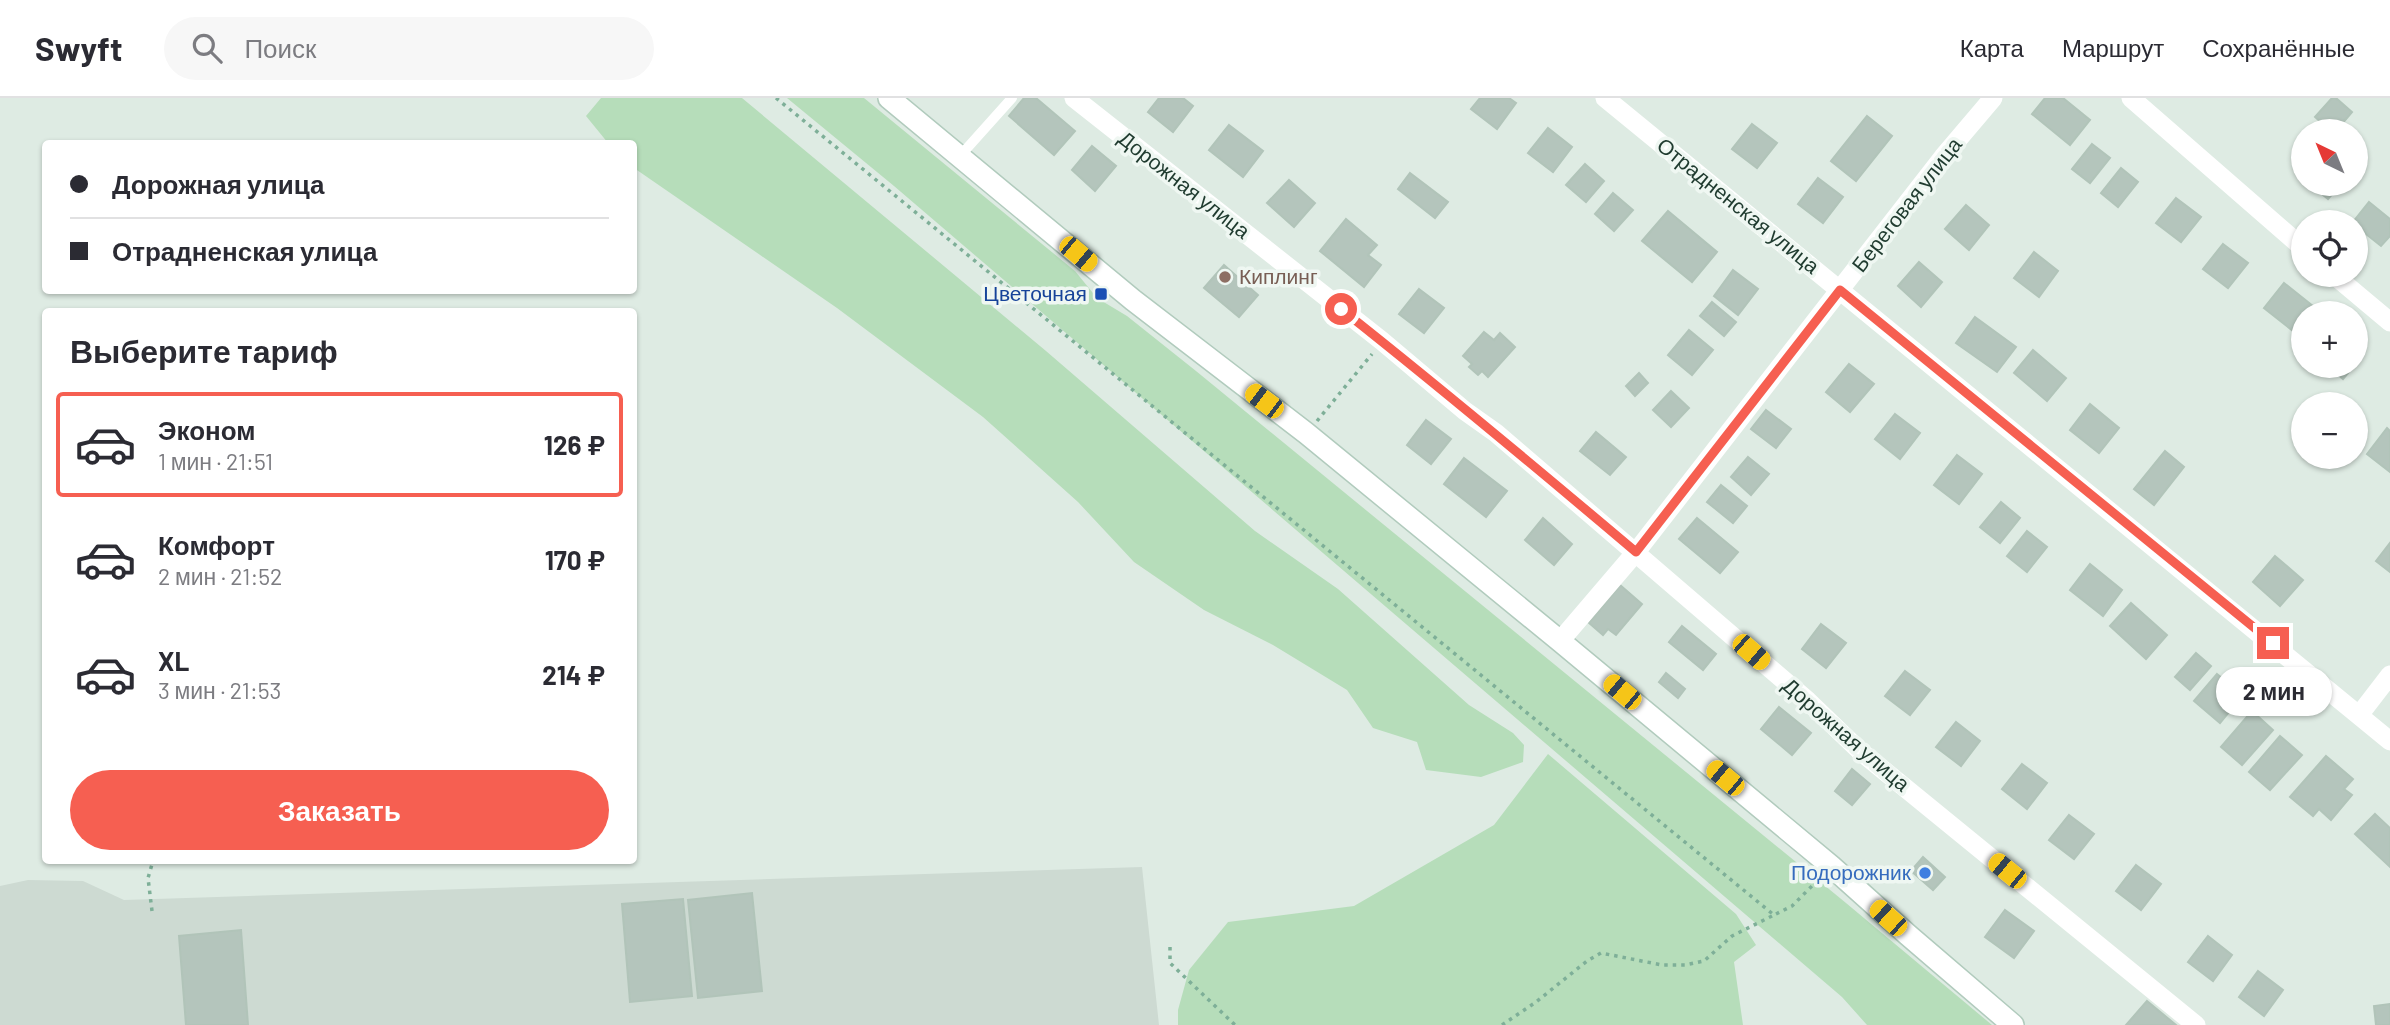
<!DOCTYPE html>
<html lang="ru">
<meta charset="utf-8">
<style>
body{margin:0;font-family:Barlow,sans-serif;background:#f7f7f7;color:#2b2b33;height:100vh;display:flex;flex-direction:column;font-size:26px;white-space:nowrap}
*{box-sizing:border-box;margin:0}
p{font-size:23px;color:#7c7c81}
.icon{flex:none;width:38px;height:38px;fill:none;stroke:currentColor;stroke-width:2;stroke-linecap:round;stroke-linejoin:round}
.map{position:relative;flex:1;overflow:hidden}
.drawer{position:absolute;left:42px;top:210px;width:595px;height:556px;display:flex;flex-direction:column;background:#fff;border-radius:7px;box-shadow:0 2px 5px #0004}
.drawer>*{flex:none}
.top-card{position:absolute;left:42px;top:42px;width:595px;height:154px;border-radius:7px;box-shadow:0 2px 5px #0004;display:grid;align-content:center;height:154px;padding:0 28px;background:#fff}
.needle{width:46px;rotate:317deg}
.controls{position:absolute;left:2291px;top:21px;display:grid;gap:14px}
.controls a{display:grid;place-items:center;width:77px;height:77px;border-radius:50%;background:#fff;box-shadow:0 2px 5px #0004;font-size:35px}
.end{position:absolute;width:32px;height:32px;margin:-16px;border:9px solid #f65f51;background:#fff;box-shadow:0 0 0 4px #fff}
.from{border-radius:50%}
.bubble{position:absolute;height:49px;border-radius:24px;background:#fff;box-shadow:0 2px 5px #0004;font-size:23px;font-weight:700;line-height:49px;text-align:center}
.car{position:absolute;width:21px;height:42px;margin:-21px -10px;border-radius:9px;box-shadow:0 0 5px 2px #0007;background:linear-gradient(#f5c518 24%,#345 0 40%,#f5c518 0 76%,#345 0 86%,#f5c518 0)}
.top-card b{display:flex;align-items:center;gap:24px;height:66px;font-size:26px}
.top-card b+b{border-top:2px solid #e1e1e2}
.top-card i{width:18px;height:18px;background:#2b2b33}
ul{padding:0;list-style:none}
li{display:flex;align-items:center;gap:21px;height:105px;margin:0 14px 10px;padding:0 14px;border:4px solid transparent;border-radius:7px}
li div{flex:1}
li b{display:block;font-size:26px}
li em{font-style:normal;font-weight:700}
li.on{border-color:#f65f51}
li>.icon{width:63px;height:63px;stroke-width:1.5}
h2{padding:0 28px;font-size:32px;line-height:84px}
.action{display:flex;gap:14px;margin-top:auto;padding:14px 28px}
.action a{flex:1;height:80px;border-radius:42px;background:#f65f51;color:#fff;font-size:28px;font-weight:700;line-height:80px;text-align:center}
header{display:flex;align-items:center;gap:42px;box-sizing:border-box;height:98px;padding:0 35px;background:#fff;border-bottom:2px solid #e1e1e2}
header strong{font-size:33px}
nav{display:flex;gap:38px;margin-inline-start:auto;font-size:24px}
.search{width:490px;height:63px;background:#f7f7f7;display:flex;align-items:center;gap:18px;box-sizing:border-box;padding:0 24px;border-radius:38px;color:#7c7c81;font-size:26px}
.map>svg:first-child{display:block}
.built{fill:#cddad2}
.green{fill:#b6ddba}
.building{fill:#b4c5bc;stroke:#b1c4b9;stroke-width:2}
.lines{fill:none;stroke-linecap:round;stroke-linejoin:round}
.secondary-casing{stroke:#b1cbbd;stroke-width:24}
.path{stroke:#7eaf98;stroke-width:3.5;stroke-dasharray:3.5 5;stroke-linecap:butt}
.lane{stroke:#fff;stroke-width:10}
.street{stroke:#fff;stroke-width:19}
.secondary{stroke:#fff;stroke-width:21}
.route{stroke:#f65f51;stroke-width:9}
.education-dot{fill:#8d6e63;stroke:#eff7f2;stroke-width:2.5}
.transit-dot{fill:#1a4fb4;stroke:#eff7f2;stroke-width:2.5}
.shop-dot{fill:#3f7fe0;stroke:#eff7f2;stroke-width:2.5}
.labels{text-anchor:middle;stroke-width:7;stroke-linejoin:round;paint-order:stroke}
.street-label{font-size:21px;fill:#1f3b2f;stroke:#eff7f2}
.education-label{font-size:21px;fill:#785e54;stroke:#eff7f2;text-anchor:start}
.transit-label{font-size:21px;fill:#164399;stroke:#eff7f2;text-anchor:end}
.shop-label{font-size:21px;fill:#366cbe;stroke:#eff7f2;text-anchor:end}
</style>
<header>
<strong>Swyft</strong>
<div class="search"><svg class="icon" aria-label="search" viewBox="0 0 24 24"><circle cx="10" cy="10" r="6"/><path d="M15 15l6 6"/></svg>Поиск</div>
<nav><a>Карта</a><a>Маршрут</a><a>Сохранённые</a></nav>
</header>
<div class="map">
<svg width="2390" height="927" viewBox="0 0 2390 927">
<rect width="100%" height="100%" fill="#deebe3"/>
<polygon class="built" points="1142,769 1159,927 0,927 0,788 28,782 83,783 124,802"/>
<g class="green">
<polygon points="601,0 742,0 1046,253 1255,433 1338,491 1469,607 1513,635 1524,647 1523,664 1481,679 1426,672 1417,644 1373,630 1347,592 1273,547 1204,512 1134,464 1078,404 983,319 837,210 634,70 634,46 608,45 586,18"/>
<polygon points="787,0 864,0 1075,173 1097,200 1127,218 1196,273 1846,805 1992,927 1867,927 1842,899 894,88"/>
<polygon points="1548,656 1736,816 1756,847 1734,864 1743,927 1178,927 1178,912 1189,872 1228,824 1354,808 1494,727"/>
</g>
<g class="building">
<polygon points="1024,0 1036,0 1075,33 1054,57 1009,18"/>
<polygon points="1159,0 1183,0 1193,8 1173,34 1148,14"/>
<polygon points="1480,0 1509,0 1516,5 1497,31 1471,11"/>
<polygon points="2045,0 2063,0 2090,22 2070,47 2032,16"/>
<polygon points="2332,0 2336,0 2352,14 2336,33 2331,33 2315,19"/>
<polygon points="1867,18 1892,38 1856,83 1831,63"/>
<polygon points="1752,26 1777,45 1757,70 1732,51"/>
<polygon points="1229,27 1263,53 1243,79 1209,52"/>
<polygon points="1548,30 1572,49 1553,74 1528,55"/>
<polygon points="2092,46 2110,60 2090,85 2072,71"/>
<polygon points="1092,48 1116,68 1095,93 1072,72"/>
<polygon points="1585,66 1604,83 1586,104 1566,87"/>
<polygon points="2121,70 2138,84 2118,109 2101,95"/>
<polygon points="1410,75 1448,104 1435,120 1398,91"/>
<polygon points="1818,80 1843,99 1823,125 1798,106"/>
<polygon points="1289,82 1315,105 1294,129 1267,105"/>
<polygon points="2310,86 2341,86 2328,101"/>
<polygon points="1613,95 1633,112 1614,133 1595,116"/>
<polygon points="2176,100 2201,119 2181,144 2156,125"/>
<polygon points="2369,104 2390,121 2390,138 2381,148 2356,128 2356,124 2353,124"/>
<polygon points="1966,107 1989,127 1969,152 1945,131"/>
<polygon points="1668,113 1717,154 1692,184 1642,143"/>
<polygon points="1346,121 1377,147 1368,157 1381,167 1364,189 1320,153"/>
<polygon points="2223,146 2248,165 2228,190 2203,171"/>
<polygon points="2034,154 2058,173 2039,199 2014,180"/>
<polygon points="1919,164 1942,184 1921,209 1898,188"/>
<polygon points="1224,167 1258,197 1239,219 1204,190"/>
<polygon points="1733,172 1758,191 1738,217 1714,198"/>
<polygon points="2284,185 2318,212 2315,215 2303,215 2303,231 2298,237 2264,210"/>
<polygon points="1419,191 1444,210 1424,235 1399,216"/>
<polygon points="1712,204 1736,224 1724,238 1700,218"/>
<polygon points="1975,219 2016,249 1997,274 1956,245"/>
<polygon points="1689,232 1713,252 1692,277 1668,257"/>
<polygon points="1484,234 1494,242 1500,235 1515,249 1488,279 1482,273 1478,277 1469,269 1472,266 1463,258"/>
<polygon points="2033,252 2066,280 2047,303 2014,275"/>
<polygon points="1849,266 1874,286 1850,314 1826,294"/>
<polygon points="2328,268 2354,268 2343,281"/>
<polygon points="1639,275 1648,285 1635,298 1626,288"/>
<polygon points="1671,293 1689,310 1671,329 1653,312"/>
<polygon points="2090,306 2119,330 2099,355 2070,332"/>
<polygon points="1766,312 1791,331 1776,350 1751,331"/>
<polygon points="1895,316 1920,335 1900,361 1875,341"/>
<polygon points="1426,322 1451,341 1431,366 1407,347"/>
<polygon points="2387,330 2390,333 2390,374 2367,356"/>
<polygon points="1596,334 1626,359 1610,377 1580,353"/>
<polygon points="2165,353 2184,369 2154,407 2134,391"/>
<polygon points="1957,357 1982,376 1959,406 1934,387"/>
<polygon points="1748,359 1769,376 1751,397 1731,379"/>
<polygon points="1464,360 1507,393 1486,419 1444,386"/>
<polygon points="1721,387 1747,408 1733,425 1707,404"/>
<polygon points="2001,404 2020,420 2000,445 1980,429"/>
<polygon points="1543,420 1572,446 1554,467 1525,442"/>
<polygon points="1697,420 1738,454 1720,475 1679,441"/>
<polygon points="2027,433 2047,449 2027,474 2007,458"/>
<polygon points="2390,445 2390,474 2376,463"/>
<polygon points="2275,458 2303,482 2280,508 2253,484"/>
<polygon points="2090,466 2122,492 2103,518 2070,492"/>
<polygon points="1620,487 1642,506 1616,537 1608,531 1603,537 1589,525"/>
<polygon points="2131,505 2167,537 2146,561 2110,528"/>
<polygon points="1821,526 1846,545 1826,570 1802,551"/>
<polygon points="1682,528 1716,556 1703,572 1669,544"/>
<polygon points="2196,555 2211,568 2190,592 2175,579"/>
<polygon points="1905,573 1930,592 1910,617 1885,598"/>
<polygon points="1666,575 1685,591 1678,600 1659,584"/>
<polygon points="2217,576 2243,597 2220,625 2194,603"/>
<polygon points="1779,609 1811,635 1792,657 1761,631"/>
<polygon points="2252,613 2273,632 2242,667 2221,649"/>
<polygon points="1956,624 1980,643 1961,668 1936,649"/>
<polygon points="2280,638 2302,657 2270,692 2249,674"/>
<polygon points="2326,658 2353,681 2344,691 2352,697 2331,722 2319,711 2313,718 2290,699"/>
<polygon points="2022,666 2047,685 2027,711 2002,691"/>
<polygon points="1852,671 1870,686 1852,707 1835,693"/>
<polygon points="2375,716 2390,730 2390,769 2355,736"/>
<polygon points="2069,717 2094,736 2074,761 2049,742"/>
<polygon points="1923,759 1945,779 1933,792 1911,773"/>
<polygon points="2136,767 2161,786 2141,812 2116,793"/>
<polygon points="752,795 762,893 698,900 688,802"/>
<polygon points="683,801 692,898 630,904 622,806"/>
<polygon points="2005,812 2034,833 2014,860 1985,839"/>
<polygon points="241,832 248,927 186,927 179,838"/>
<polygon points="2208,838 2232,857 2213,883 2188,864"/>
<polygon points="2258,873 2283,892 2264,918 2239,899"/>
<polygon points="2147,903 2176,927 2126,927"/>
<polygon points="2390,906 2390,927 2376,927 2374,908"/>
</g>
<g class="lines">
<g class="secondary-casing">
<polyline id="secondary" points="889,0 1133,202 1306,335 1560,543 1831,768 1908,837 2013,927"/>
</g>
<g class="path">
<polyline points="776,0 1774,817 1792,808 1818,782"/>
<polyline points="1317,323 1372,256"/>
<polyline points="152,813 148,780 153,763"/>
<polyline points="1170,849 1170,865 1235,927"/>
<polyline points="1502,927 1536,904 1587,863 1601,855 1662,867 1685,867 1704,863 1732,838 1774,817"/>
</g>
<polyline class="lane" points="960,58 1012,0"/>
<g class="street">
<polyline points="1074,0 1382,243 1465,313 1496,335 1808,603 1860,653 2196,927"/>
<polyline points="1605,0 2390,643"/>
<polyline points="2131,0 2303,150"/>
<polyline points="2334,177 2390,224"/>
<polyline points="1560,543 1636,454 1943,59 1993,0"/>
<polyline points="2360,616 2390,577"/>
</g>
<use href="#secondary" class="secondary"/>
</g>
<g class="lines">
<path class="route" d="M1341 211C1441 290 1539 372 1636 454L1840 192 2273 545"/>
</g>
<circle class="education-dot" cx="1225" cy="179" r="7"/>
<rect class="transit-dot" x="1094" y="189" width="14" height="14" rx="3.5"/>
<circle class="shop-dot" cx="1925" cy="775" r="7"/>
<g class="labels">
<g class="street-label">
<text transform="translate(1184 87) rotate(38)" y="7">Дорожная улица</text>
<text transform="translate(1907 107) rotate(-52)" y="7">Береговая улица</text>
<text transform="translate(1738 108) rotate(39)" y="7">Отрадненская улица</text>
<text transform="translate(1846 637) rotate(41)" y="7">Дорожная улица</text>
</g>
<g class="education-label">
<text x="1239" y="186">Киплинг</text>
</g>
<g class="transit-label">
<text x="1087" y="203">Цветочная</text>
</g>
<g class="shop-label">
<text x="1911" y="782">Подорожник</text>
</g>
</g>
</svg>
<div class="controls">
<a><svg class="needle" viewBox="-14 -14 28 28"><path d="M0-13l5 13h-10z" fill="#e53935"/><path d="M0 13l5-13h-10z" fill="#7c7c81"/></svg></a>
<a><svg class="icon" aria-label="locate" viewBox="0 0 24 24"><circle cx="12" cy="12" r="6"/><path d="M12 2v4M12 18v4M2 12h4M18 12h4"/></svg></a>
<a>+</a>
<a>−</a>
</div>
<i class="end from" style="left:1341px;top:211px"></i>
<i class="end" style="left:2273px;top:545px"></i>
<div class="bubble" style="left:2216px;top:569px;width:116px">2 мин</div>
<i class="car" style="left:1078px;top:156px;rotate:130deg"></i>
<i class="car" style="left:1264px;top:303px;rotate:307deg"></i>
<i class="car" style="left:1751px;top:554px;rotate:131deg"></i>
<i class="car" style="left:1622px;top:594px;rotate:310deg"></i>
<i class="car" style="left:1725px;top:680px;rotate:310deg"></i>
<i class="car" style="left:2007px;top:773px;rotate:309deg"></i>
<i class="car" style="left:1888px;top:820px;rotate:312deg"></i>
<div class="top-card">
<b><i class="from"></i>Дорожная улица</b>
<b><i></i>Отрадненская улица</b>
</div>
<section class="drawer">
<h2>Выберите тариф</h2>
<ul>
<li class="on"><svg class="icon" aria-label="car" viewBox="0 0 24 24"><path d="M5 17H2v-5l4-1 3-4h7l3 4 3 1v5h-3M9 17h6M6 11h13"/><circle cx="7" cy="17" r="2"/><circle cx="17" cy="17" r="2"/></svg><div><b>Эконом</b><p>1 мин · 21:51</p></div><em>126 ₽</em></li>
<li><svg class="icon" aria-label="car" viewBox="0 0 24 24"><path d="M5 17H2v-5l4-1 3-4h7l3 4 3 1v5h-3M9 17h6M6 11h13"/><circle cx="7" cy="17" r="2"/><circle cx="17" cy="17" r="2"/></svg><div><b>Комфорт</b><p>2 мин · 21:52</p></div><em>170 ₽</em></li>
<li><svg class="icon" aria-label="car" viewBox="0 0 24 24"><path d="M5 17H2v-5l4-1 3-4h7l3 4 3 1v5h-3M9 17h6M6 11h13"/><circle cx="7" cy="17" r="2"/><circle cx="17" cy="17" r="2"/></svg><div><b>XL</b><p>3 мин · 21:53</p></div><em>214 ₽</em></li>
</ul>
<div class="action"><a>Заказать</a></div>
</section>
</div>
